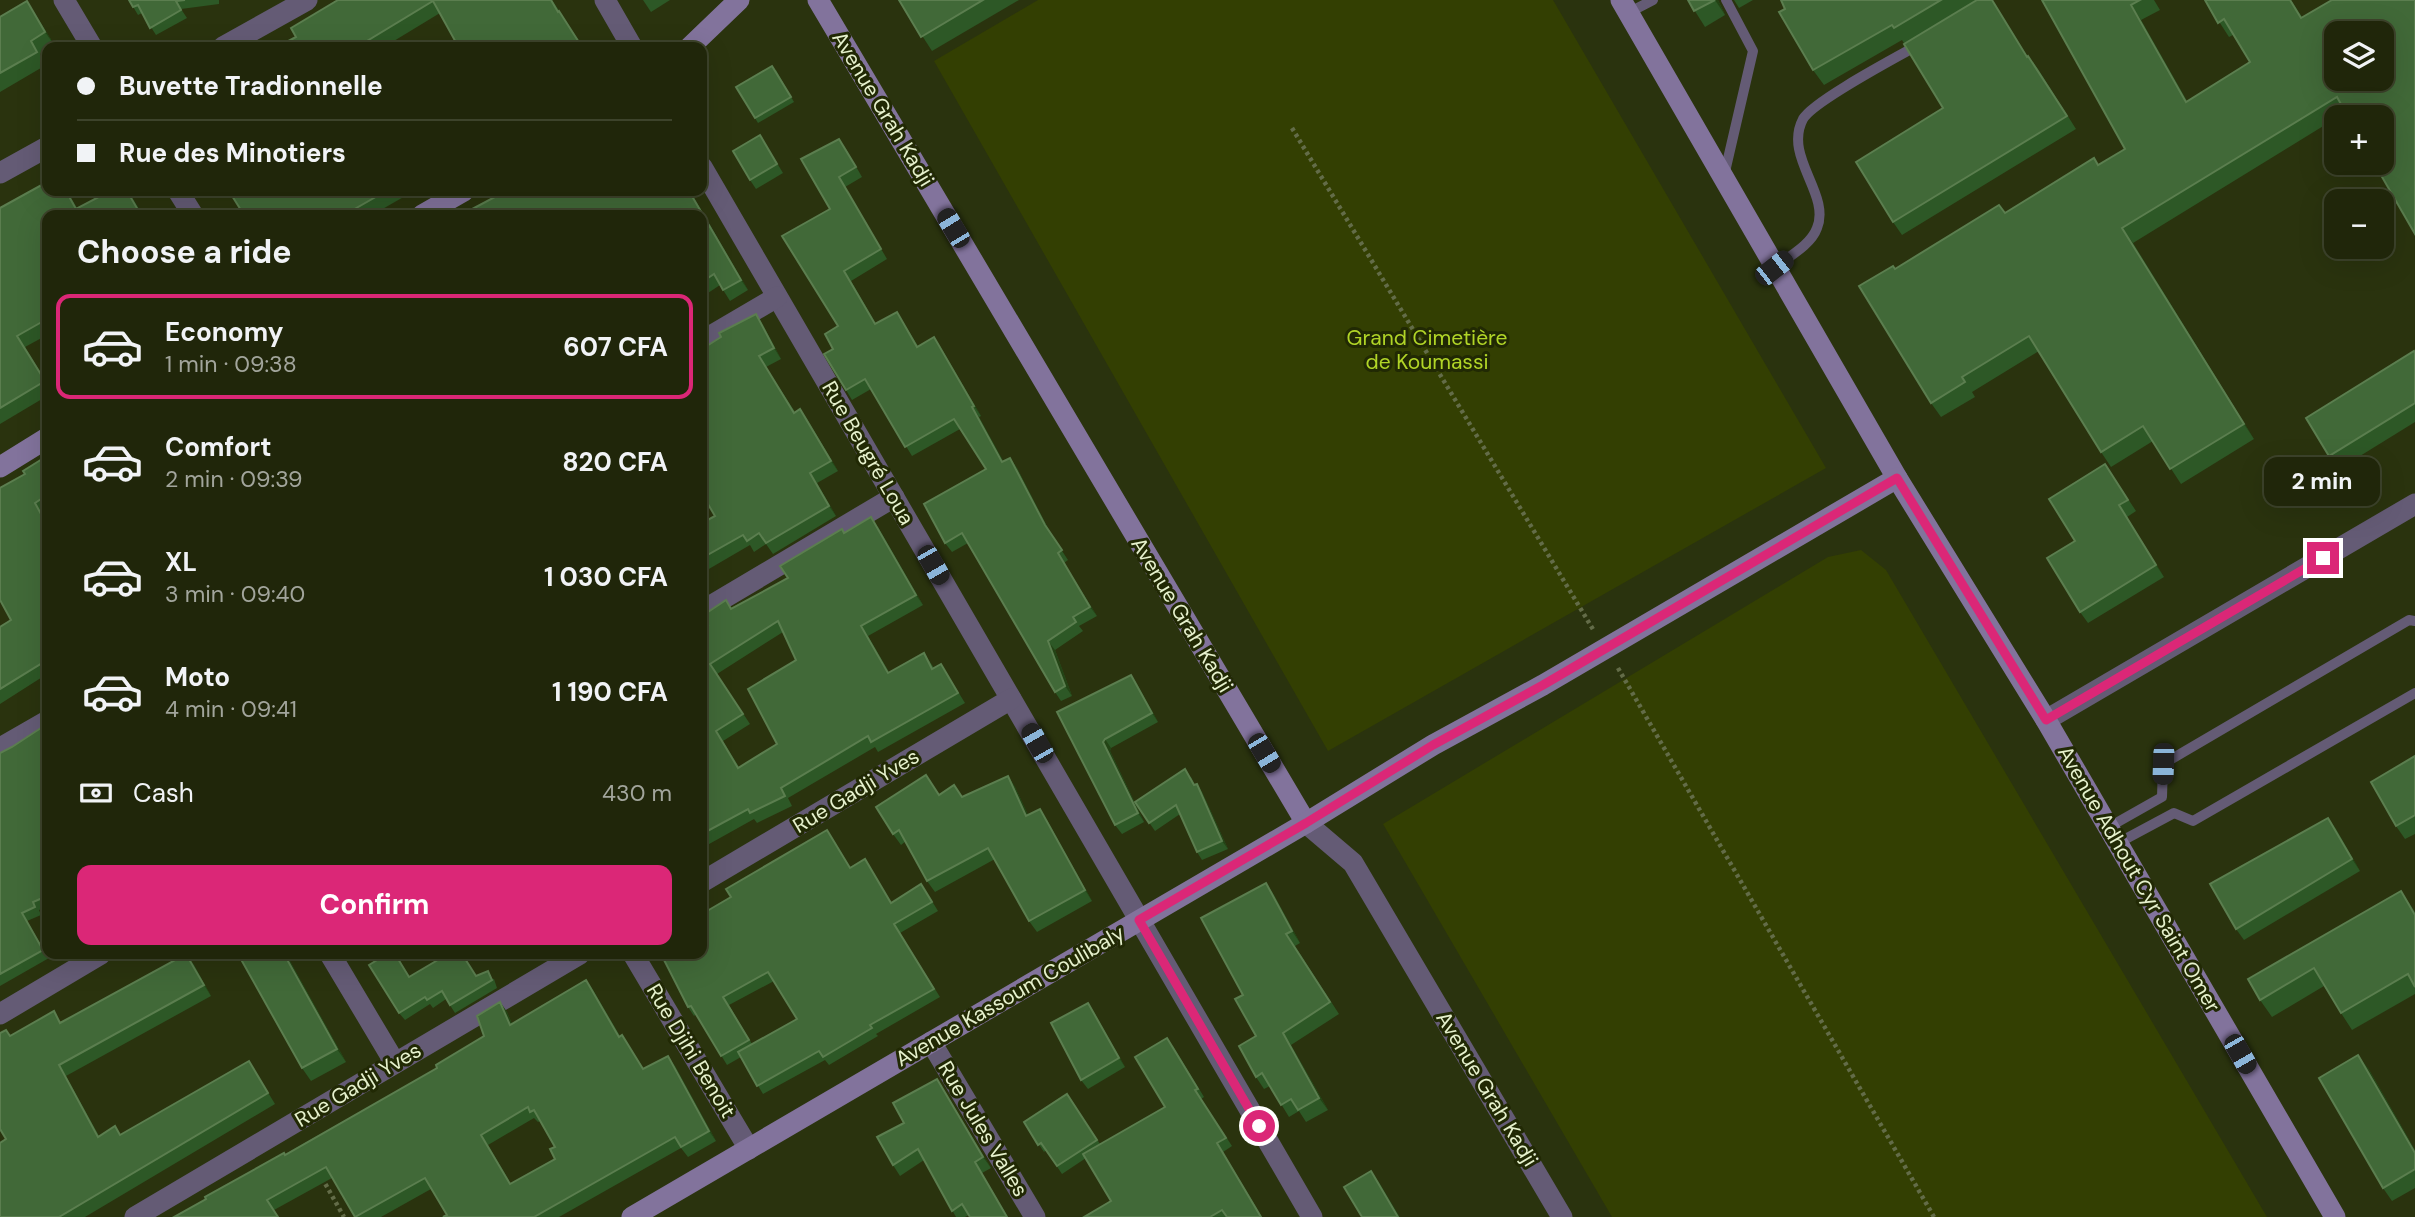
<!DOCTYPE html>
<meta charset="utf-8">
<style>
body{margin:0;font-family:"DM Sans",sans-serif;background:#2d3218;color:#f1f3f6;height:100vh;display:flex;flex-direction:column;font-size:26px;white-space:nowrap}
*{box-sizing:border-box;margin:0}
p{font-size:23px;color:#a2a59c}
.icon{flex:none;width:38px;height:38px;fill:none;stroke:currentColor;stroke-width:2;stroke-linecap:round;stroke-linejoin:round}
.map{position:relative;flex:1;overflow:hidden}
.details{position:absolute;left:42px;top:210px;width:665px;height:749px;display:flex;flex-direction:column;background:#20260a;border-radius:14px;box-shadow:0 7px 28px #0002,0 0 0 2px #3d432b}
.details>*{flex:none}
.guide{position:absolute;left:42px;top:42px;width:665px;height:154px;border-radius:14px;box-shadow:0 7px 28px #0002,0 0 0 2px #3d432b;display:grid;align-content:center;height:154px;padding:0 35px;background:#20260a}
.fabs{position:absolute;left:2324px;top:21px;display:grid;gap:14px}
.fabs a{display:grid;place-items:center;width:70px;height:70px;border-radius:14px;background:#20260a;box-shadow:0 7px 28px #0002,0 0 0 2px #3d432b;font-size:35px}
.end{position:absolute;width:32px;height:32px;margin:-16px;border:9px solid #db2777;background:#fff;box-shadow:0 0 0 4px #fff}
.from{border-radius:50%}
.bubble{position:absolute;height:49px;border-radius:14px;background:#20260a;box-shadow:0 7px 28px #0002,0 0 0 2px #3d432b;font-size:23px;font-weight:700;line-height:49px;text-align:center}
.car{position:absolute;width:21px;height:42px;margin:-21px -10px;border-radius:9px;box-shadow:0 0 5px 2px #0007;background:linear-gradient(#222 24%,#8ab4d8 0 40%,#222 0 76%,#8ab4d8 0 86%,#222 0)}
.guide b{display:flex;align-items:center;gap:24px;height:66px;font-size:26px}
.guide b+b{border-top:2px solid #3d432b}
.guide i{width:18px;height:18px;background:#f1f3f6}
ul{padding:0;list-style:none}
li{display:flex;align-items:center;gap:21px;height:105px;margin:0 14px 10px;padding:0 21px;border:4px solid transparent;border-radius:14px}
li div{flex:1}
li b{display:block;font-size:26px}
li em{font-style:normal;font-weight:700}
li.on{border-color:#db2777}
li>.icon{width:63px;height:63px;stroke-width:1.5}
h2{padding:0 35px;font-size:32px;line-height:84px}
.pay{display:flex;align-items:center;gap:18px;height:77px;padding:0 35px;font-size:26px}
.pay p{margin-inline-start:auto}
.action{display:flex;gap:14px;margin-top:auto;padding:14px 35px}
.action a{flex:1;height:80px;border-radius:14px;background:#db2777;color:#fff;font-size:28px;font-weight:700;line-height:80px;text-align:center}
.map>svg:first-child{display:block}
.green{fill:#333f02}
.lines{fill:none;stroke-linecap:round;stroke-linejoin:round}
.path{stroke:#636c48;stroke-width:4.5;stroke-dasharray:3.5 3.5;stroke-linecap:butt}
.lane{stroke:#645b75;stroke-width:10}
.street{stroke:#645b75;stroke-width:21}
.secondary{stroke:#82739c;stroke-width:21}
.wall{fill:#2d5826;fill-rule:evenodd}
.shaded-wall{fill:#234315}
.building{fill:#416938;stroke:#5b7e4f;stroke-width:2;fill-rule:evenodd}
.route{stroke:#db2777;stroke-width:9}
.labels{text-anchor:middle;stroke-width:6;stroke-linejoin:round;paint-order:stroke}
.street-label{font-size:21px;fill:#e6f1cd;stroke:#212904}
.park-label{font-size:21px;fill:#b1d527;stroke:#212904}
</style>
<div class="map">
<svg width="2415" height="1217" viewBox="0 0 2415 1217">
<rect width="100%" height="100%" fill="#2a330e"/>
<g class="green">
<polygon points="1038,0 1553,0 1826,468 1328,751 934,61"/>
<polygon points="1861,550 1886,570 2267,1217 1612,1217 1383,824 1828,557"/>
</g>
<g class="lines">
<g class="path">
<polyline points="1292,128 1594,631"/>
<polyline points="1618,668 1934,1217"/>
<polyline points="322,1178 344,1217"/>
</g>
<g class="lane">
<polyline points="1628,13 1653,0"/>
<polyline points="1724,176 1753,51 1726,0"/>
<path d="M1774 268C1788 257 1811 245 1817 228 1831 194 1783 157 1803 119 1813 101 1897 57 1920 44"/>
<polyline points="2109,827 2162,797 2163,764 2409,620 2415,621"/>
<polyline points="2118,843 2174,813 2193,821 2415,693"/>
</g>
<g class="street">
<polyline points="64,0 92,47"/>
<polyline points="605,0 632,47"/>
<polyline points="223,47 307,0"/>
<polyline points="702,167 1312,1217"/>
<polyline points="0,173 47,147"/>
<polyline points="178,191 193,215"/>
<polyline points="702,341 777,297"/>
<polyline points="702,611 894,497"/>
<polyline points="2046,720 2415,504"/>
<polyline points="0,748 47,721"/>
<polyline points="1306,823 1353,863 1562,1217"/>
<polyline points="702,882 1011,699"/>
<polyline points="330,954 395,1063"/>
<polyline points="633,954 749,1149"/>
<polyline points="0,1014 101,954"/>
<polyline points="931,1042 1035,1217"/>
<polyline points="135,1217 580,954"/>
</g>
<g class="secondary">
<polyline points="818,0 1306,823"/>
<polyline points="1621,0 1897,478 2046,720 2335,1217"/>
<polyline points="690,47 739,0"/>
<polyline points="422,215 464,191"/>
<polyline points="0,467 47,438"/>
<polyline points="632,1217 1306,823 1433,745 1543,685 1897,478"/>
</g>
</g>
<g class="wall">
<polygon points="129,0 219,0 219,4 181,9 187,18 156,35 142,13 138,15"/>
<polygon points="338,0 552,0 583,47 456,47 458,46 440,13 384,47 277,47 296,37"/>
<polygon points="643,0 670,0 651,12"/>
<polygon points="899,0 1019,0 932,51"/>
<polygon points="1688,0 1718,0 1725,15 1705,27"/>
<polygon points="1734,0 1753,0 1739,8"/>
<polygon points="1781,0 1992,0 2027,57 2028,56 2038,69 2076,129 1902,235 1893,222 1943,108 1902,40 1824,85 1813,70"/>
<polygon points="2042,0 2154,0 2160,10 2141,20 2187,101 2250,62 2233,35 2229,37 2205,0 2291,0 2302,17 2346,112 2133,243 2254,439 2181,484 2153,441 2111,467 2101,452 2039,351 1972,392 1975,397 1941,417 1931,403 1895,269 1999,205 2005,213 2098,165 2125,149"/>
<polygon points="27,1 55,46 52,47 47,47 47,50 40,54 46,65 0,92 0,17"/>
<polygon points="776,70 794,102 758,123 736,87"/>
<polygon points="760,135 783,173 756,189 750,180"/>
<polygon points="846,149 862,177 845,187 887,259 851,281 876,324 897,312 918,346 940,346 981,416 979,417 1003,461 1010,458 1017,468 1051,534 1068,560 1064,563 1097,616 1079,626 1083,631 1055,650 1072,696 1061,701 1055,692 968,543 952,552 945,543 986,469 960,429 912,456 871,389 852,400 846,390 833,349 838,326 830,209"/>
<polygon points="47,191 67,191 77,208 110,191 128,191 131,195 47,215 47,335 25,347 47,383 47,396 0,424 0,208"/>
<polygon points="229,191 414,191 372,215 244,215"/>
<polygon points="506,191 690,191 748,290 730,301 720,285 702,297 702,215"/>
<polygon points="756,314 763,325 781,359 766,367 795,412 800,409 807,419 838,471 817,483 836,516 773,554 766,544 754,552 750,545 702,573 702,523 715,516"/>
<polygon points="2415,353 2415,422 2339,469 2329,456"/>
<polygon points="47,456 47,510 42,513 47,523 47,674 0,704 0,627 11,620 25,474"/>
<polygon points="2105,464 2136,511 2127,517 2164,577 2088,623 2080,612 2075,541"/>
<path d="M878 527 923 605 868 636 889 672 924 653 934 668 941 664 965 703 878 752 875 747 788 798 792 806 757 823 754 819 702 848V629L731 608 788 578 844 532ZM783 632 796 660 777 744 739 767 723 741 750 724 717 674Z"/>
<polygon points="1131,675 1137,684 1158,722 1111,748 1110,751 1144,822 1122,834 1115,825 1057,712"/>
<polygon points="47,724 47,907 39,910 41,915 27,921 49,958 0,986 0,753 12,747"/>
<polygon points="2415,756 2415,834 2405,839 2396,826"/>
<polygon points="1008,776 1015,787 1028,815 1047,820 1092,901 1037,932 1029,921 995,859 935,892 927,881 906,841 901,845 893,834 939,795 963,797"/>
<polygon points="1191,777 1195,785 1197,784 1202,792 1228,849 1202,860 1197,852 1180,814 1155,831 1135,802"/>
<polygon points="2328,818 2336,829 2360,871 2244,940 2236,929"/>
<path d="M833 839 850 867 865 859 891 902 927 893 938 911 900 933 940 997 876 1034 878 1036 829 1065 825 1060 763 1094 741 1057 727 1065 696 1014 694 1016 688 1007ZM774 981 797 1019 752 1044 729 1005Z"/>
<polygon points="1266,883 1274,895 1300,943 1295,946 1339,1014 1291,1045 1328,1110 1306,1122 1299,1111 1289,1117 1270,1086 1264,1089 1256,1077 1256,1036 1243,995"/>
<polygon points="2401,891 2415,912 2415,994 2352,1030 2341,1013 2324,986 2272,1017 2260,1000"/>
<polygon points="186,954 194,965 211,996 66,1076 99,1136 121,1135 249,1061 275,1104 85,1217 0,1217 6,1139 10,1036 61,1022"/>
<polygon points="238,954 286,954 346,1062 311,1081 302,1068"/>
<polygon points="395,954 410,977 477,976 494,979 497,988 455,1013 446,999 433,1008 430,1004 405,1020 399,1013"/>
<path d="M586 980 593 990 620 1036 622 1035 644 1069 675 1066 716 1141 688 1157 681 1148 559 1217H443L447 1215 431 1189 381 1217H355L332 1178 274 1210 174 1217 437 1068 484 1036 500 1002 507 1012 512 1024ZM534 1118 538 1122 540 1121 555 1147V1159L511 1184 488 1145Z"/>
<polygon points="1088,1003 1094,1012 1125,1067 1088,1089 1081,1080"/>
<polygon points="1173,1046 1204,1097 1201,1099 1232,1146 1223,1152 1262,1217 1084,1217 1111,1201 1086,1158 1062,1174 1046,1150 1044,1152 1024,1122 1067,1094 1100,1144 1165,1107"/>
<polygon points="2368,1068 2415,1150 2415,1188 2392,1201 2383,1188"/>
<polygon points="937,1079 991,1168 982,1173 1008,1217 970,1217 969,1215 965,1217 956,1217 924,1160 900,1176 893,1165 904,1123"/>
</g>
<g class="shaded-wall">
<polygon points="1715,0 1718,0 1725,15"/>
<polygon points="1992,0 1997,7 2036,70 2027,57"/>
<polygon points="27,1 36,15 55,46 45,32"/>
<polygon points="2131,5 2141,20 2196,117 2186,102"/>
<polygon points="127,191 131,195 143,215 141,215"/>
<polygon points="689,191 690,191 748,290 741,280"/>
<polygon points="2122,228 2133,243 2254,439 2244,424"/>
<polygon points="844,271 851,281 882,334 875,324"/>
<polygon points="756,314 763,325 781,359 774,348"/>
<polygon points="17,336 25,347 47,385"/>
<polygon points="934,337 940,346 981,416 974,406"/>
<polygon points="972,407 979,417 1009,471 1002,462"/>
<polygon points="800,409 807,419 838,471 831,461"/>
<polygon points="1010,458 1017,468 1051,534 1068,560 1045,525"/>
<polygon points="810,473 817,483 836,516 829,506"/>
<polygon points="2119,505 2127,517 2164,577 2156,565"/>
<polygon points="871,517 878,527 923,605 916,595"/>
<polygon points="1058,553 1064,563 1097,616 1090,607"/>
<polygon points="861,626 868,636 895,683 888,673"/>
<polygon points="1048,641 1055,650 1072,696 1065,686"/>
<polygon points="1131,675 1137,684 1158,722 1152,713"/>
<polygon points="1105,739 1111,748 1110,751 1144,822 1138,813 1103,742"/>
<polygon points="1008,776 1015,787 1034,827 1026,816"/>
<polygon points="1197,784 1202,792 1228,849 1222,841"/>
<polygon points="1040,809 1047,820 1092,901 1085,890"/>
<polygon points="2328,818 2336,829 2360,871 2352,859"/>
<polygon points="1266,883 1274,895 1300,943 1292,931"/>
<polygon points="2401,891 2412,907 2415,912 2415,915"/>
<polygon points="186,954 194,965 211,996 204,985"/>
<polygon points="284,954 286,954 346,1062 337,1049"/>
<polygon points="586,980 593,990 626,1047 619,1037"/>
<polygon points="500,1002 507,1012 517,1035 510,1025"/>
<polygon points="1088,1003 1094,1012 1125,1067 1119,1058"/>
<polygon points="1283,1033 1291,1045 1328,1110 1319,1098"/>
<polygon points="2358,1055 2368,1068 2415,1150 2415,1153"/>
<polygon points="668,1056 675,1066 716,1141 709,1131"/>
<polygon points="59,1065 66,1076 105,1148 98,1137"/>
<polygon points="937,1079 944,1090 991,1168 983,1157"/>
<polygon points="481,1135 488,1145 517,1194 510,1184"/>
<polygon points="1217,1143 1223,1152 1262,1217 1261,1217"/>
<polygon points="975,1162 982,1173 1008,1217 1007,1217"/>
<polygon points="1371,1171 1379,1182 1400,1217 1398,1217"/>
</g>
<g class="building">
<polygon points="129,0 185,0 176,1 181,10 150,28 138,5 133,7"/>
<polygon points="338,0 551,0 558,12 559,11 582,47 456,47 458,46 433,1 357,47 277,47 296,37 291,28"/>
<polygon points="899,0 983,0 921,37"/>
<polygon points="1688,0 1715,0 1694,11"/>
<polygon points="1781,0 1941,0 1894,28 1892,25 1813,70 1779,12 1785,9"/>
<polygon points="1977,0 1992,0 2027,57 2028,56 2067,116 1893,222 1856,162 1943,108 1904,44"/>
<path d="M2042 0H2140L2131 5 2186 102 2250 62 2224 19 2218 23 2205 0H2290L2301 18 2332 0H2415V234L2374 163H2382V117H2348L2337 97 2122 228 2244 424 2170 469 2143 426 2101 452 2029 336 1962 377 1965 382 1931 403 1859 286 1893 266 1895 269 1999 205 2005 213 2094 158 2098 165 2125 149ZM2336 33H2382V79H2336Z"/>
<polygon points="27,1 45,32 31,41 37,52 0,73 0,17"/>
<polygon points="772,66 791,97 755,118 736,87"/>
<polygon points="760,135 777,164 750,180 733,151"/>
<polygon points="839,139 856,167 839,177 881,249 844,271 875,324 897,312 917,347 934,337 974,406 972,407 1002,462 1010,458 1045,525 1062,550 1058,553 1090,607 1073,617 1076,622 1048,641 1065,686 1055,692 962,533 945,543 924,504 986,469 954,419 905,447 865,379 846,390 824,354 833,349 825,334 838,326 782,236 830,209 801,159"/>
<polygon points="47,182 47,191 66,191 76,209 110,191 127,191 141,215 47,215 47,319 17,336 45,381 0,408 0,208"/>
<polygon points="229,191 386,191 344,215 244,215"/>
<polygon points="506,191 689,191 741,280 723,290 714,274 702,282 702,215 461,215"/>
<polygon points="756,314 774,348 759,356 794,413 800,409 831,461 810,473 829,506 766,543 759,533 747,541 743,535 702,558 702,523 715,516 702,494 702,349 721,337 719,333"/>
<polygon points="2414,351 2415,353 2415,403 2329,456 2306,418"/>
<polygon points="47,456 47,495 35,503 47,525 47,667 44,662 0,689 0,627 11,620 0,600 0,488 25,474 23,471"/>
<polygon points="2105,464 2128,500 2119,505 2156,565 2080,612 2047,558 2075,541 2049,499"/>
<path d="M871 517 916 595 861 626 888 673 924 653 932 669 941 664 958 693 871 742 868 736 781 788 785 796 750 813 748 809 702 834V629L708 625 702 616 726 600 731 609 788 578 780 566 842 529 844 533ZM778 621 796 660 748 689 777 744 738 768 716 731 743 714 710 664Z"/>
<polygon points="1131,675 1152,713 1105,739 1103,742 1138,813 1115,825 1057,712"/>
<polygon points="47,724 47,896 33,902 35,907 22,913 43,950 0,974 0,753 12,747"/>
<polygon points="2415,756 2415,815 2396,826 2371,782"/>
<polygon points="1185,769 1194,785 1197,784 1222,841 1197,852 1176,805 1149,823 1135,802"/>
<polygon points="926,775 939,795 954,785 962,797 1008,776 1026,816 1040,809 1085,890 1029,921 988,848 927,881 899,830 893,834 876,807"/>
<polygon points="2328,818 2352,859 2236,929 2210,884"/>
<polygon points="827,830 850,868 865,859 891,903 921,884 932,902 894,924 934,989 870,1025 872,1028 823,1057 819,1051 757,1086 738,1052 797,1019 768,972 723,997 749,1040 721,1056 691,1006 688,1007 661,954 702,954 702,914 731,897 726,889"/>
<polygon points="1266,883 1292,931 1286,934 1330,1002 1283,1033 1319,1098 1298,1110 1291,1099 1281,1105 1262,1073 1256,1077 1239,1046 1256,1036 1235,999 1243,995 1201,918"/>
<polygon points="2401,891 2415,915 2415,987 2408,974 2341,1013 2314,968 2260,1000 2248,979"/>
<polygon points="186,954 204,985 59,1065 98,1137 115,1126 120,1135 249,1061 268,1093 59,1217 0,1217 0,1143 6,1139 0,1129 0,1033 6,1030 10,1036 54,1011 60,1023"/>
<polygon points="238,954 284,954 337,1049 302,1068"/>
<polygon points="387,954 395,954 409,977 448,954 462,954 476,976 488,971 492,980 450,1005 442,991 427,1000 425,997 399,1013 369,965"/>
<path d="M586 980 619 1037 622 1035 643 1069 668 1056 709 1131 681 1147 675 1137 534 1217H443L447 1215 425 1178 355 1217 326 1167 267 1200 278 1217H174L206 1199 205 1197 284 1153 285 1155 437 1068 436 1065 484 1036 477 1016 500 1002 510 1025ZM528 1107 530 1112 534 1110 555 1147 550 1149 555 1159 510 1184 481 1135Z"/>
<polygon points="1088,1003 1119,1058 1081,1080 1051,1023"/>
<polygon points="1167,1038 1198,1089 1195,1090 1226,1138 1217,1143 1261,1217 1227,1217 1222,1210 1210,1217 1084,1217 1111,1201 1083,1154 1165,1107 1135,1057"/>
<polygon points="2358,1055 2415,1153 2415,1169 2383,1188 2319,1078"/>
<polygon points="937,1079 983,1157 975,1162 1007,1217 970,1217 962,1204 952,1211 918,1149 893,1165 877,1137 904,1123 893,1103"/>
<polygon points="1067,1094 1097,1140 1057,1166 1041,1143 1038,1145 1024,1122"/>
<polygon points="1371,1171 1398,1217 1362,1217 1344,1187"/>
</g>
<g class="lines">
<polyline class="route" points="1259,1126 1139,920 1306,823 1433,745 1543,685 1897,478 2046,720 2323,558"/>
</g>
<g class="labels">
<g class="street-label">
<text transform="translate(883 109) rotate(59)" y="7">Avenue Grah Kadji</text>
<text transform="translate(868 453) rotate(60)" y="7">Rue Beugré Loua</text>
<text transform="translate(1182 615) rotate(59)" y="7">Avenue Grah Kadji</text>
<text transform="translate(856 791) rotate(-31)" y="7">Rue Gadji Yves</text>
<text transform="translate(2139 879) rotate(60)" y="7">Avenue Adhout Cyr Saint Omer</text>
<text transform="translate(1010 996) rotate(-30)" y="7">Avenue Kassoum Coulibaly</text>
<text transform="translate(691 1051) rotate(59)" y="7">Rue Djihi Benoit</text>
<text transform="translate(358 1085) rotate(-31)" y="7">Rue Gadji Yves</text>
<text transform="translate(1487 1089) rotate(59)" y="7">Avenue Grah Kadji</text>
<text transform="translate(983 1129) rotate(59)" y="7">Rue Jules Valles</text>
</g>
<g class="park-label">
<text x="1427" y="345">Grand Cimetière<tspan x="1427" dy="24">de Koumassi</tspan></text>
</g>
</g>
</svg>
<div class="fabs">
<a><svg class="icon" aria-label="layers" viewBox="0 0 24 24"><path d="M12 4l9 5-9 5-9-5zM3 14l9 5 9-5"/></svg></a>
<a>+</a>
<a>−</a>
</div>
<i class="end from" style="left:1259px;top:1126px"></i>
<i class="end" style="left:2323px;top:558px"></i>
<div class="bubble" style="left:2264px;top:457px;width:116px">2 min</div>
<i class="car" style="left:953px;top:228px;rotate:329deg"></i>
<i class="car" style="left:1774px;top:268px;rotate:52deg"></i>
<i class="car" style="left:933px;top:565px;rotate:150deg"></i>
<i class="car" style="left:1037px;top:743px;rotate:330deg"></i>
<i class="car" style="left:1264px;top:753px;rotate:149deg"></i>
<i class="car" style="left:2163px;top:764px;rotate:182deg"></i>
<i class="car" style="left:2240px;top:1054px;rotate:150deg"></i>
<div class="guide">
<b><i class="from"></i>Buvette Tradionnelle</b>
<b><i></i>Rue des Minotiers</b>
</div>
<section class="details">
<h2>Choose a ride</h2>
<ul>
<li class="on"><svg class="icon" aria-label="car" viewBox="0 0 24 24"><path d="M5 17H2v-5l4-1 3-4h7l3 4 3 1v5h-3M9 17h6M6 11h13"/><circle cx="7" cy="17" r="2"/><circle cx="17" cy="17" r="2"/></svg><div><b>Economy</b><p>1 min · 09:38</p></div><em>607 CFA</em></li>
<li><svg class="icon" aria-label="car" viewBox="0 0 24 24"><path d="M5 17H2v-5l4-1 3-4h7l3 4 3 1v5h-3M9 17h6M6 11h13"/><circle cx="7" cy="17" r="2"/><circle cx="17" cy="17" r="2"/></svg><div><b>Comfort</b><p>2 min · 09:39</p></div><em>820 CFA</em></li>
<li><svg class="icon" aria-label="car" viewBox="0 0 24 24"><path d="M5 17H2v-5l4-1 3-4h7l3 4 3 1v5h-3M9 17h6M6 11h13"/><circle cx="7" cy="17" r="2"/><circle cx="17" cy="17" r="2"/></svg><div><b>XL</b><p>3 min · 09:40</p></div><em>1 030 CFA</em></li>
<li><svg class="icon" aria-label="car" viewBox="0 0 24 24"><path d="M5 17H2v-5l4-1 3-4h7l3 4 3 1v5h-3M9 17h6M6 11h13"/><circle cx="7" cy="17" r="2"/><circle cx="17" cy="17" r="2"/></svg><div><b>Moto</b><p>4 min · 09:41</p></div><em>1 190 CFA</em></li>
</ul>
<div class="pay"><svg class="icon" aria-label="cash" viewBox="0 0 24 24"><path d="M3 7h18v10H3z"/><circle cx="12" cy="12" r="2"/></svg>Cash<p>430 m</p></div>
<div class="action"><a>Confirm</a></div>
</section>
</div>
